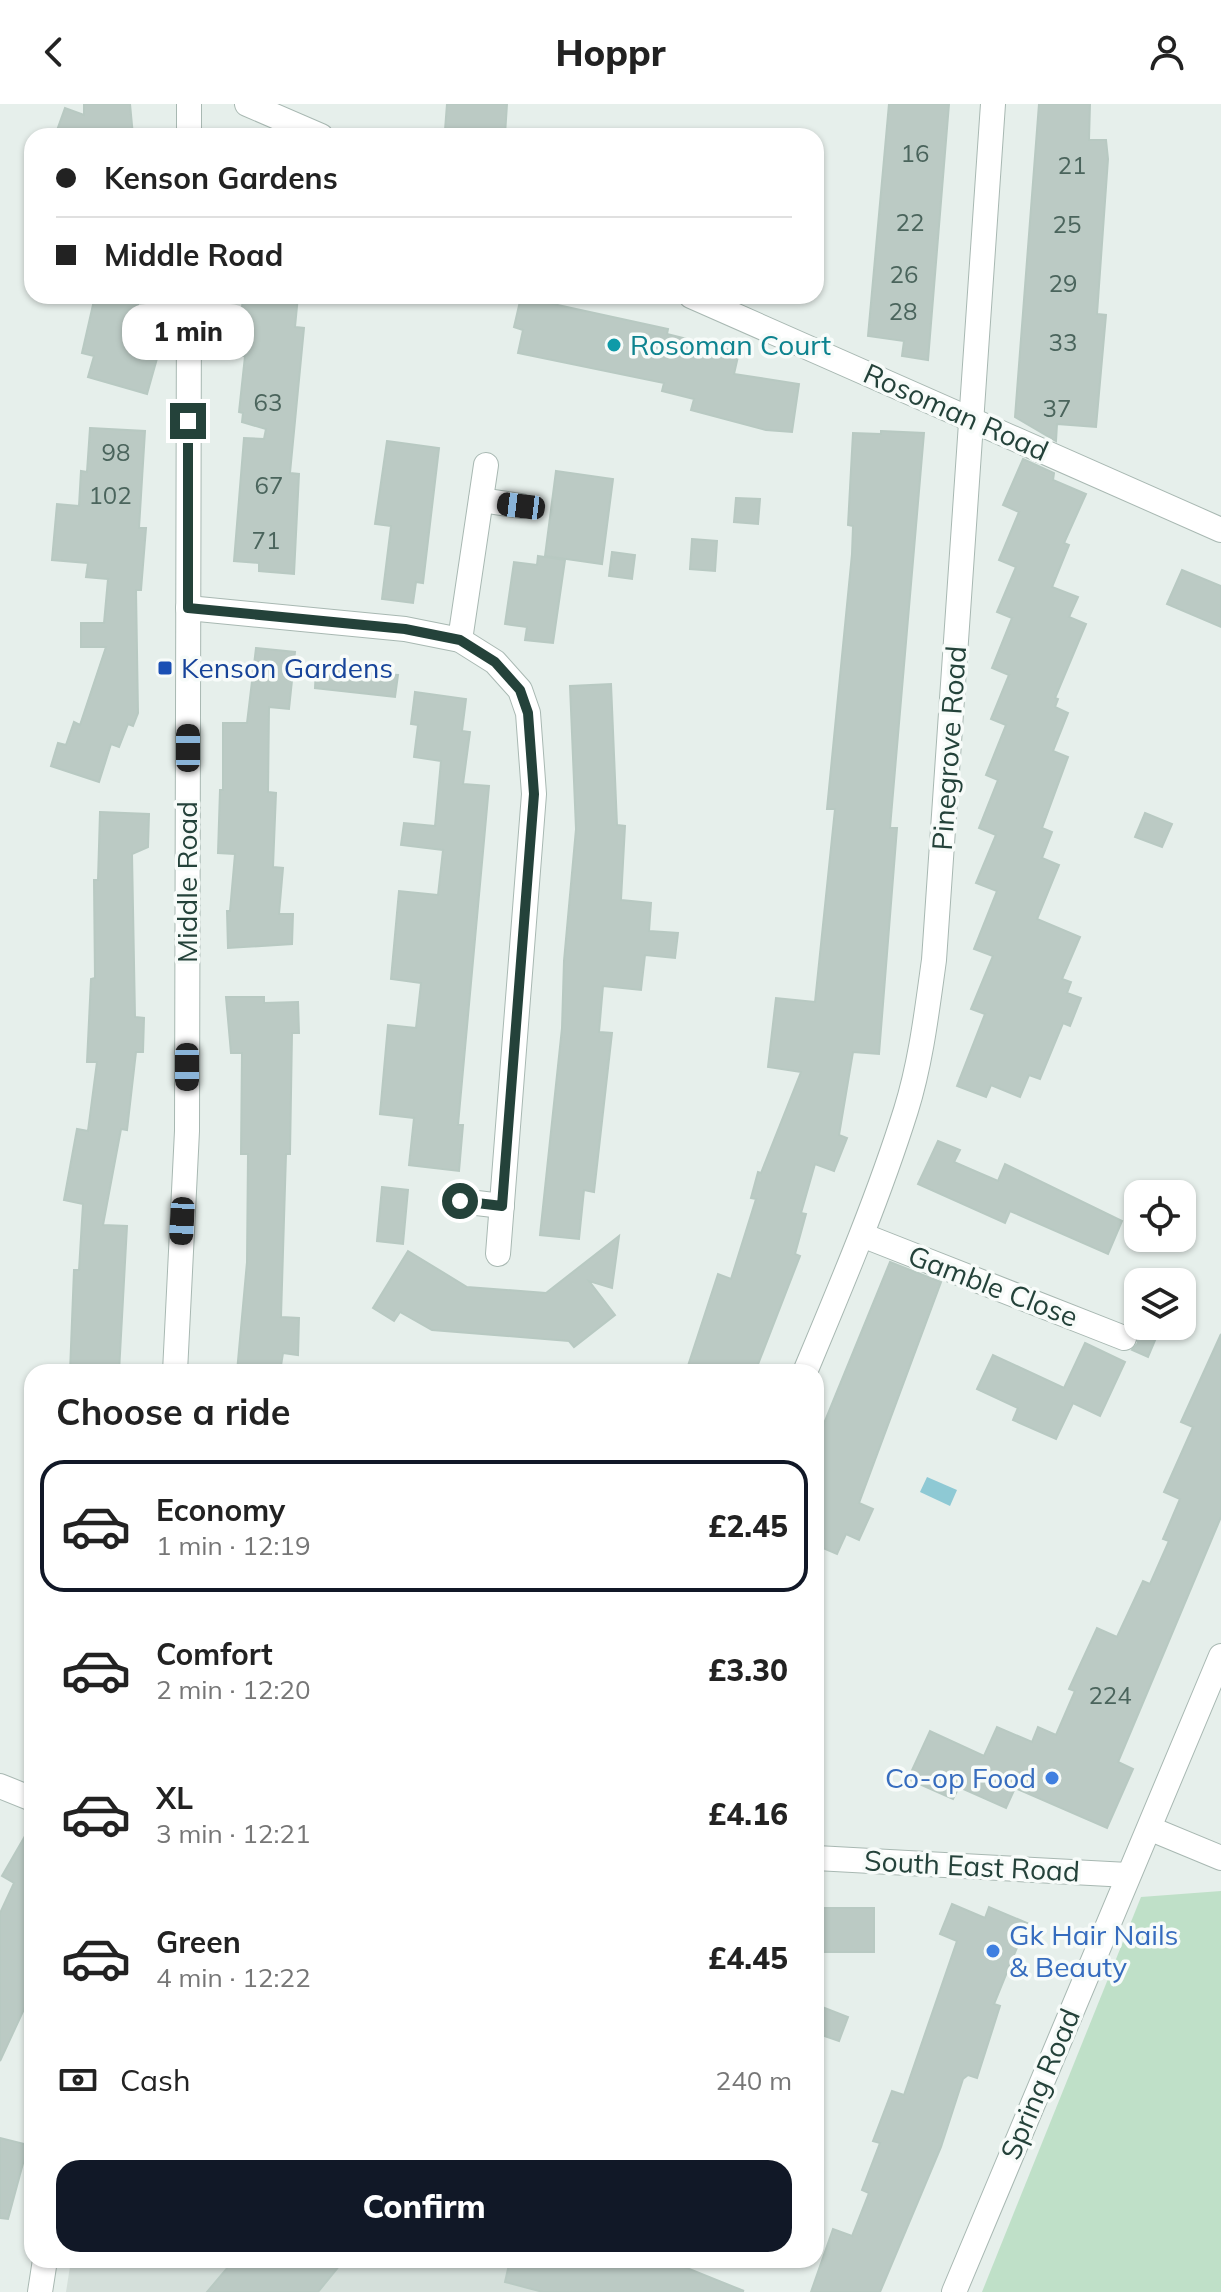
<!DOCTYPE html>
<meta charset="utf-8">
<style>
body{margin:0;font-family:Mulish,sans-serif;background:#f2f2f2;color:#222;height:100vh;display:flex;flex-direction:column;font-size:30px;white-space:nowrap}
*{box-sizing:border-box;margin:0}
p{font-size:26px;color:#767676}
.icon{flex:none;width:44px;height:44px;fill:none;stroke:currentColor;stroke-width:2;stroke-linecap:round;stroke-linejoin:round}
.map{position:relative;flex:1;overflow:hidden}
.drawer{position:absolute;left:24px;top:1260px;width:800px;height:904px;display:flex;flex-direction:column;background:#fff;border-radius:24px;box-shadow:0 2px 6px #0004}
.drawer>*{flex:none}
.banner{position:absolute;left:24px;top:24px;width:800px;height:176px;border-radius:24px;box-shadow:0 2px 6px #0004;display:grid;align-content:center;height:176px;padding:0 32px;background:#fff}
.controls{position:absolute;left:1124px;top:1076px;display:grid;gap:16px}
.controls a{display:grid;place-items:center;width:72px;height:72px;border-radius:16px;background:#fff;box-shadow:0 2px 6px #0004;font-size:40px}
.end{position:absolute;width:36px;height:36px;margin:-18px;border:10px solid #24423a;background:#fff;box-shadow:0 0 0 4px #fff}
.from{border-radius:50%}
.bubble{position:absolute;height:56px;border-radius:24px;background:#fff;box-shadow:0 2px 6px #0004;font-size:26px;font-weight:800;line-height:56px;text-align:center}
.car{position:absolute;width:24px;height:48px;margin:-24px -12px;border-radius:10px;box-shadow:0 0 6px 2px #0007;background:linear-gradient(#222 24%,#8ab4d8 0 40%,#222 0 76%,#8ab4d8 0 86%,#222 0)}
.banner b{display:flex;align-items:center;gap:28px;height:76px;font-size:30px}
.banner b+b{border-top:2px solid #e0e0e0}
.banner i{width:20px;height:20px;background:#222}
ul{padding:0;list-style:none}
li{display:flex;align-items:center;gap:24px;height:132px;margin:0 16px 12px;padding:0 16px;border:4px solid transparent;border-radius:24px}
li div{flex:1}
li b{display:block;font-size:30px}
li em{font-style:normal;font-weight:800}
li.current{border-color:#111827}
li>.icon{width:72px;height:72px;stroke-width:1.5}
h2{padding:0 32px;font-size:36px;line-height:96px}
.pay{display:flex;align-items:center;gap:20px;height:88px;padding:0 32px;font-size:30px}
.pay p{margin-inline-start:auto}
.cta{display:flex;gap:16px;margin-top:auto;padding:16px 32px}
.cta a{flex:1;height:92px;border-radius:24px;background:#111827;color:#fff;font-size:32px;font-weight:800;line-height:92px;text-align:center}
header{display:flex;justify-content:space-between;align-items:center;height:104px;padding:0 32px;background:#fff;font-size:36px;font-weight:800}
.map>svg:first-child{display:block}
.built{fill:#d4dfda}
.green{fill:#bfe0c8}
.water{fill:#8ec9d4}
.building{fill:#bbcac4;stroke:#b8c9c2;stroke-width:2}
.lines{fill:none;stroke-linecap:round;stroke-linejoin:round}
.minor-casing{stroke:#a8b8b2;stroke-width:26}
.minor{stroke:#fff;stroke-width:24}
.route{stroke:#24423a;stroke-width:10}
.culture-dot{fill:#0f9aa8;stroke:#f7fbf9;stroke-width:3}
.transit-dot{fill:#1a4fb4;stroke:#f7fbf9;stroke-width:3}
.shop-dot{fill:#3f7fe0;stroke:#f7fbf9;stroke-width:3}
.labels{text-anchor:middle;stroke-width:7;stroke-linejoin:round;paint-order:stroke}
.number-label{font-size:24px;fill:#4a645c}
.culture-label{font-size:28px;fill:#0d838f;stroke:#f7fbf9;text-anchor:start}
.street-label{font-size:28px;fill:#24423a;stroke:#f7fbf9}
.transit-label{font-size:28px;fill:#164399;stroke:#f7fbf9;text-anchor:start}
.shop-label{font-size:28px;fill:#366cbe;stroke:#f7fbf9;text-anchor:end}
</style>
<header><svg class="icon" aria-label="back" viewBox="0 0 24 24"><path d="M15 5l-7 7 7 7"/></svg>Hoppr<svg class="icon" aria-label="person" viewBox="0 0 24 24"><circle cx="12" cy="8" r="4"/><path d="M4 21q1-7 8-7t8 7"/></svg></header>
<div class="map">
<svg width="1221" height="2188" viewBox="0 0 1221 2188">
<rect width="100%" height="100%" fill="#e6efeb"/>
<polygon class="built" points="71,2156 632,2156 621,2188 66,2188"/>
<polygon class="green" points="1221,1787 1221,2188 982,2188 1141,1793"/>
<polygon class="water" points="927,1373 957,1386 950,1402 920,1388"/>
<g class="building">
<polygon points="84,0 130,0 133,32 55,32 65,4 84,11"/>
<polygon points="447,0 507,0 505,31 445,26"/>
<polygon points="889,0 949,0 928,256 902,252 904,237 868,232"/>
<polygon points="1039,0 1090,0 1089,36 1106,36 1108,55 1097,210 1106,211 1096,323 1057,320 1056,337 1015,313"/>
<polygon points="95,192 141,192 136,206 142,208 130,243 158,251 147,290 88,273 94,252 82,249"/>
<polygon points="243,192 298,192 295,223 304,224 290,369 299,370 294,470 259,467 259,459 234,457 244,334 264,335 266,325 242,318 243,309 239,308 245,252 238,252"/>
<polygon points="521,193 668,225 667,230 739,248 734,270 799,280 792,328 766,326 691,306 694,295 662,287 664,279 518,249 523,226 514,223"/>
<polygon points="90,324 145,327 139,424 146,424 141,486 136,486 138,609 133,622 128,620 119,643 111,640 99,678 51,662 58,639 66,641 74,618 80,621 106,543 81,543 81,519 104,519 108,475 86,473 88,459 52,456 57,400 79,402 81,367 87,368"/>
<polygon points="881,327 924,329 890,724 897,724 879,950 853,948 839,1031 847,1034 834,1067 815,1060 801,1109 806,1110 795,1150 800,1152 755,1268 686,1268 718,1170 731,1175 756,1095 751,1094 758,1068 761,1069 801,968 768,963 776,894 815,898 835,705 827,705 852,450 853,422 848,421 853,329 881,330"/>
<polygon points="387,337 439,344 423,479 416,478 413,499 382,495 391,422 375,420"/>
<polygon points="1023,355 1054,369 1053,376 1086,390 1064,439 1069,441 1052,483 1078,493 1069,513 1086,520 1055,594 1058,595 1055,603 1068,609 1053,647 1068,653 1042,724 1052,728 1042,754 1059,761 1037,815 1080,833 1062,875 1071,878 1067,889 1081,894 1070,922 1063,919 1040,975 1029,971 1020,993 991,981 986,993 957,982 985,910 971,905 993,852 974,845 997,787 976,779 996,731 979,724 998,676 986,671 1006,621 991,615 1009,571 992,564 1012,514 997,508 1016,463 999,456 1019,408 1003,401"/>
<polygon points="556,367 613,375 602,460 545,452"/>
<polygon points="736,394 760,395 758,420 734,418"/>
<polygon points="692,435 717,437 715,467 690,465"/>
<polygon points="612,448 635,451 632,475 609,472"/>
<polygon points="538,452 565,456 553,539 525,536 527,523 505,520 514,458 537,461"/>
<polygon points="1182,466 1221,482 1221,523 1167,500"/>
<polygon points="256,544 295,548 289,605 269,603 268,688 276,689 273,763 283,764 279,810 293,810 292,840 228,844 227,807 230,807 235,750 218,749 220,686 223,686 223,619 247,619"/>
<polygon points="316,566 398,571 395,593 315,584"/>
<polygon points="611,580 617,721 625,722 621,796 651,799 649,827 678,829 675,854 645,851 641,886 603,882 599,928 612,929 594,1088 584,1086 579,1135 540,1131 562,924 564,857 576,725 570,582"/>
<polygon points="415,588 466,595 462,627 470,628 463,680 489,682 458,1021 463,1021 459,1067 409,1061 414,1014 380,1010 388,921 416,924 421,879 391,875 399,787 438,791 443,746 401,741 404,719 435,722 441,657 414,653 418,621 411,620"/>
<polygon points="100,708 149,710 148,743 132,750 135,913 144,914 143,948 136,948 127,1026 121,1025 103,1121 127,1122 119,1268 70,1268 74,1166 79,1166 83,1100 64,1096 77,1025 88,1027 97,958 87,958 91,875 95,874 94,776 98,776"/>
<polygon points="1145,709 1172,720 1162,743 1135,733"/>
<polygon points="226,893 264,893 264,899 298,898 299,929 292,929 290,1050 286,1050 281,1213 299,1214 298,1251 283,1249 280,1268 237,1268 247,1158 248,1050 241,1050 242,949 231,949"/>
<polygon points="938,1037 960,1046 954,1058 977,1068 998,1077 1005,1060 1122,1117 1108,1150 1010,1107 1005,1119 918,1080"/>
<polygon points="382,1083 408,1086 403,1140 377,1137"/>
<polygon points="619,1132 612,1184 589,1177 615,1211 574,1243 569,1237 432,1226 400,1208 394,1217 373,1204 408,1147 467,1183 546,1189"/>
<polygon points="890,1158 941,1178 859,1399 873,1405 859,1436 846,1430 837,1450 816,1441 816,1339"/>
<polygon points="1138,1212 1138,1222 1161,1222 1148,1253 1132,1246 1138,1239 1133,1223"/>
<polygon points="1221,1230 1221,1413 1118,1658 1133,1665 1107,1724 1015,1684 1006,1704 959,1683 953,1695 908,1675 930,1627 984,1652 997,1623 1032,1638 1038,1623 1056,1631 1075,1587 1069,1585 1097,1524 1117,1533 1143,1477 1150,1480 1169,1437 1163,1435 1180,1395 1164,1388 1193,1323 1181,1318"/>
<polygon points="1085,1239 1125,1258 1100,1312 1073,1299 1056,1335 1013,1316 1018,1304 977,1285 993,1251 1064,1284"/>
<polygon points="32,1720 32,1888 0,1957 0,1809 14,1779 2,1772"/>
<polygon points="952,1800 985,1814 989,1803 1027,1819 994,1900 1000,1902 977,1974 968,1971 963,1975 941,2043 880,2188 811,2188 833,2125 852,2132 869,2089 862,2086 880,2039 873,2037 892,1987 904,1991 957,1837 940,1830"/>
<rect x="816" y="1804" width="58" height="44"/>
<polygon points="822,1903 848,1913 839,1937 816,1929"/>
<polygon points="0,2034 28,2041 8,2115 0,2114"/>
<polygon points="234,2156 344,2156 318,2188 207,2188"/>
<polygon points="510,2156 667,2156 744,2187 543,2188 505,2178"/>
</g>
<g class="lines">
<g class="minor-casing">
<g id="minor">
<polyline points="247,0 321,32"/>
<polyline points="189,32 189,0"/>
<polyline points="691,192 1221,426"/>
<polyline points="481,396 521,402"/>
<polyline points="188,504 405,525 460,536 495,558 520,586 528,609 534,690 498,1150"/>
<polyline points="460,536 486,361"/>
<polyline points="460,1097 502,1102"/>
<polyline points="862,1131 1124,1234"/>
<polyline points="175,1268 187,1027 189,192"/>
<path d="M805 1268C841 1182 878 1095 906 1006 921 958 927 906 934 856L993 0"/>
<polyline points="0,1682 32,1695"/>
<polyline points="1151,1725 1221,1754"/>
<polyline points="816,1754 1128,1771"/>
<polyline points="40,2188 45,2156"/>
<polyline points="954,2188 1221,1552"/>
</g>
</g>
<use href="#minor" class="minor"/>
</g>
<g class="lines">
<polyline class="route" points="188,317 188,504 405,525 460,536 495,558 520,586 528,609 534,690 502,1102 460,1097"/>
</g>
<circle class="culture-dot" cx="614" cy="241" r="8"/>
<rect class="transit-dot" x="157" y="556" width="16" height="16" rx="4"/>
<g class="shop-dot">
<circle cx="1052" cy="1674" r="8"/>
<circle cx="993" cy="1847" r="8"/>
</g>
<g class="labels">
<g class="number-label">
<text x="915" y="58">16</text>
<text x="1072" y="70">21</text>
<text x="910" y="127">22</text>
<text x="1067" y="129">25</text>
<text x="904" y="179">26</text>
<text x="1063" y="188">29</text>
<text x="903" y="216">28</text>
<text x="1063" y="247">33</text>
<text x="268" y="307">63</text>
<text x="1057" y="313">37</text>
<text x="116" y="357">98</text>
<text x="269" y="390">67</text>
<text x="110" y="400">102</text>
<text x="266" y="445">71</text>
<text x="1110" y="1600">224</text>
</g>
<g class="culture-label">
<text x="630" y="251">Rosoman Court</text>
</g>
<g class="street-label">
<text transform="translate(956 308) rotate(24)" y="10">Rosoman Road</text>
<text transform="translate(949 644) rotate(-86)" y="10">Pinegrove Road</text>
<text transform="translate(187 778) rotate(-90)" y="10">Middle Road</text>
<text transform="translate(993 1182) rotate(21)" y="10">Gamble Close</text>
<text transform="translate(972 1762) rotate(3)" y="10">South East Road</text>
<text transform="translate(1040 1980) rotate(-67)" y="10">Spring Road</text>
</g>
<g class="transit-label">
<text x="181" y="574">Kenson Gardens</text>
</g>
<g class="shop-label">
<text x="1036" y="1684">Co-op Food</text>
<text x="1009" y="1841" text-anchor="start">Gk Hair Nails<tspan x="1009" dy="32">&amp; Beauty</tspan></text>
</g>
</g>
</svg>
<div class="controls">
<a><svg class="icon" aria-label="locate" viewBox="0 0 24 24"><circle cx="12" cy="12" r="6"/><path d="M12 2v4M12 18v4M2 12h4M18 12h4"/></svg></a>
<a><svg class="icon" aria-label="layers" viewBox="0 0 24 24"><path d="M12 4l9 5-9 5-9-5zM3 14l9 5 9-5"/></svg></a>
</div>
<i class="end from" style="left:460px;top:1097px"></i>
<i class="end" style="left:188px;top:317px"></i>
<div class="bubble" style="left:122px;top:200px;width:132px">1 min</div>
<i class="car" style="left:521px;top:402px;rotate:277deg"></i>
<i class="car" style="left:188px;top:644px;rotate:0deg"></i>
<i class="car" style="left:187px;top:963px;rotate:180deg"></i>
<i class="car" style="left:182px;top:1117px;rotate:183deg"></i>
<div class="banner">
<b><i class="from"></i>Kenson Gardens</b>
<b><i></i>Middle Road</b>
</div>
<section class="drawer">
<h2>Choose a ride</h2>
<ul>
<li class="current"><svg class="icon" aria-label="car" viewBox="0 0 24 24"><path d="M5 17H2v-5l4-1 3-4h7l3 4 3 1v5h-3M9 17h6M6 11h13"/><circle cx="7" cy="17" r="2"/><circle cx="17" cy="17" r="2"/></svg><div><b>Economy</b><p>1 min · 12:19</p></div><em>£2.45</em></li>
<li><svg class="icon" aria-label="car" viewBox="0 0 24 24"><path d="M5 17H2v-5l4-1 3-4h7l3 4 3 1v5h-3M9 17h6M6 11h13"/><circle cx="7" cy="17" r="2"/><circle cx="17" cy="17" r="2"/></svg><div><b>Comfort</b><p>2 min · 12:20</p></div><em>£3.30</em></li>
<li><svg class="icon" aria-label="car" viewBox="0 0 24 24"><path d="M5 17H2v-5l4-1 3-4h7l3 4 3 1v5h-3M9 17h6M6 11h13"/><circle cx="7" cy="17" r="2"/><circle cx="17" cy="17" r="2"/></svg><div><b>XL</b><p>3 min · 12:21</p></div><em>£4.16</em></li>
<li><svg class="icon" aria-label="car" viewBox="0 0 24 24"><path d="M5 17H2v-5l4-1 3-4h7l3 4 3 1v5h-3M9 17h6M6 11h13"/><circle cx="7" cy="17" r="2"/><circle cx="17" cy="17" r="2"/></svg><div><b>Green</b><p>4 min · 12:22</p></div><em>£4.45</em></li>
</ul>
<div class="pay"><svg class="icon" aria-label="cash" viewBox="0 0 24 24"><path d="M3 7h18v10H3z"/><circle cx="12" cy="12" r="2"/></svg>Cash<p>240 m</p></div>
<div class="cta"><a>Confirm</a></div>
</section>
</div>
